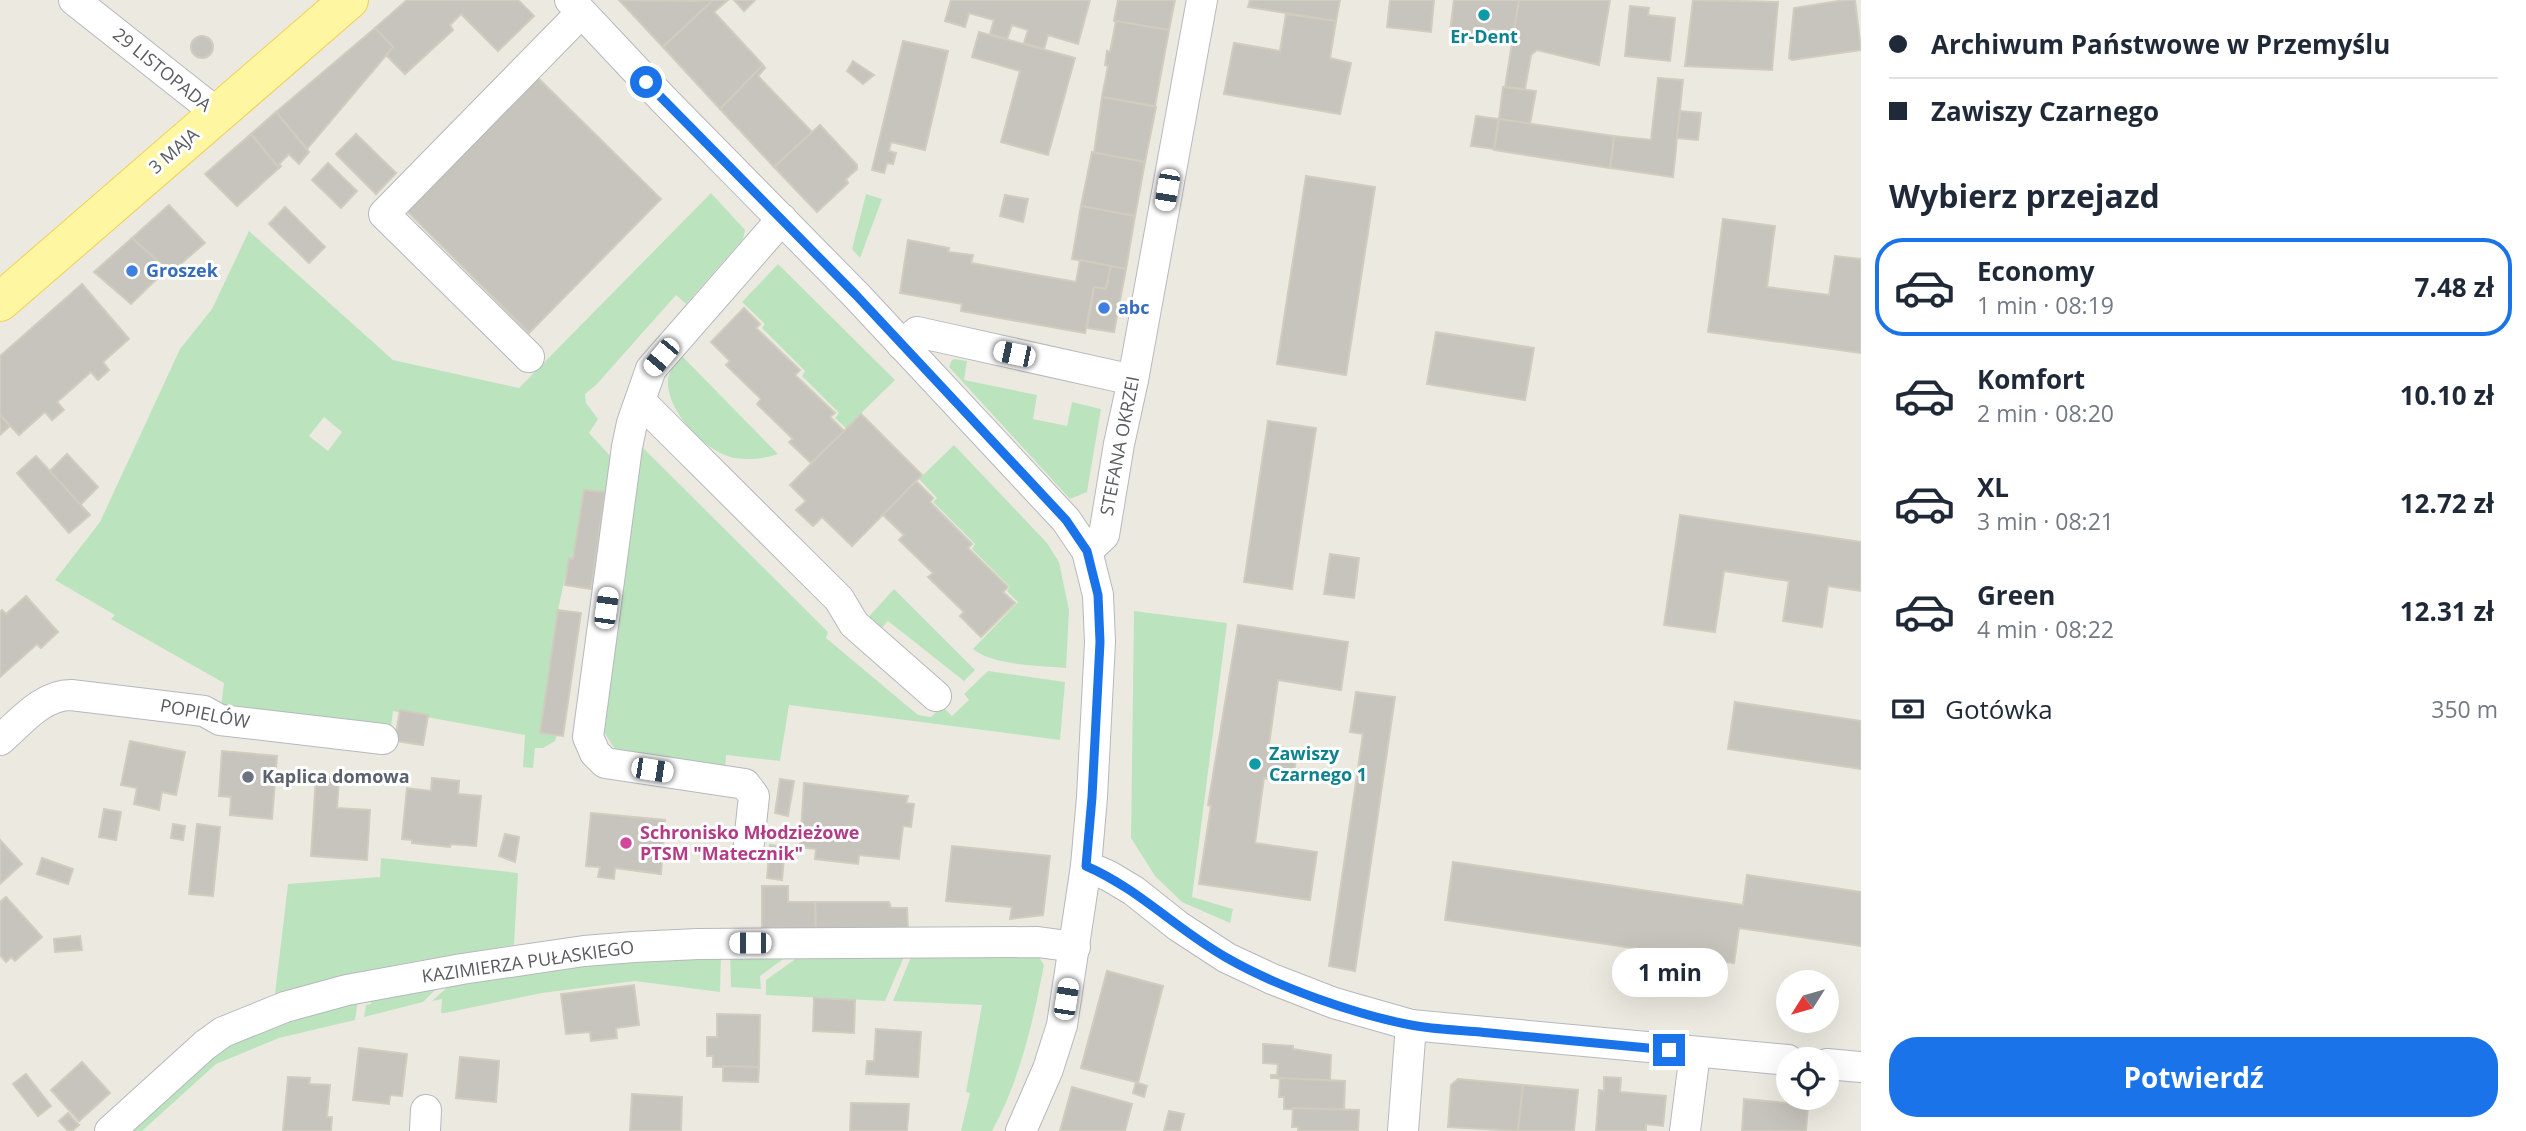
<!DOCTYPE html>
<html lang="pl">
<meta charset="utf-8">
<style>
body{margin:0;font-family:"Open Sans",sans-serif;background:#f6f6f7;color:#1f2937;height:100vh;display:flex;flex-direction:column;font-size:26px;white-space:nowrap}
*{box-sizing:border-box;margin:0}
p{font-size:23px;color:#747a83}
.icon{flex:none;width:38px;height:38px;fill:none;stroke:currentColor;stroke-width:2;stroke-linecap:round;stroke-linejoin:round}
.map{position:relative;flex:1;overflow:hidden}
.details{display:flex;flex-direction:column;background:#fff;width:665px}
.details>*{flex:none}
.top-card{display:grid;align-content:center;height:154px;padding:0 28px;background:#fff}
.needle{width:46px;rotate:233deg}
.fabs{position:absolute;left:1776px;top:970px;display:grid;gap:14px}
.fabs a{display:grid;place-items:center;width:63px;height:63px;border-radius:50%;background:#fff;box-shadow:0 7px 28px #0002;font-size:35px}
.end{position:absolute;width:32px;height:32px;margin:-16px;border:9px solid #1a73e8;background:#fff;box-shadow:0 0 0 4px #fff}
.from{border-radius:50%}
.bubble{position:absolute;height:49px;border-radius:24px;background:#fff;box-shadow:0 7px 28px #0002;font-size:23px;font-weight:700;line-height:49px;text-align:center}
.car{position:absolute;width:21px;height:42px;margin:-21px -10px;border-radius:9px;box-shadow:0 0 5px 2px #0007;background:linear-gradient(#fff 24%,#345 0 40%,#fff 0 76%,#345 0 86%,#fff 0)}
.top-card b{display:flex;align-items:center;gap:24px;height:66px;font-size:26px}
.top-card b+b{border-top:2px solid #e0e1e3}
.top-card i{width:18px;height:18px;background:#1f2937}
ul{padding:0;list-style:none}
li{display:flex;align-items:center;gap:21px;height:98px;margin:0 14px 10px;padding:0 14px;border:4px solid transparent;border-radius:28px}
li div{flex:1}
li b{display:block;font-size:26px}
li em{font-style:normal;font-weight:700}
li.selected{border-color:#1a73e8}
li>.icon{width:63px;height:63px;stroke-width:1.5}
h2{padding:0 28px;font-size:32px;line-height:84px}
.pay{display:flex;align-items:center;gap:18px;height:77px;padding:0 28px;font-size:26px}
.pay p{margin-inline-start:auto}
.cta{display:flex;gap:14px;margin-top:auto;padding:14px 28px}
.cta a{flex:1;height:80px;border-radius:28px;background:#1a73e8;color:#fff;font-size:28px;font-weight:700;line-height:80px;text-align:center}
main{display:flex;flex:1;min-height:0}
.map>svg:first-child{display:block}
.green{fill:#bbe4be;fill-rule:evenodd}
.building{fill:#c7c4bd;stroke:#d0ccbe;stroke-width:2}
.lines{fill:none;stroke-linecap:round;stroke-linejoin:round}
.minor-casing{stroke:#b6b8bd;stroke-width:32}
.major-casing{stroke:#f1d054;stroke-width:40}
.minor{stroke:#fff;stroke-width:30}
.major{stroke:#fff6a2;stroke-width:38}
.route{stroke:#1a73e8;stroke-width:9}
.culture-dot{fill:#0f9aa8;stroke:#fff;stroke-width:2.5}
.shop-dot{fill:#3f7fe0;stroke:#fff;stroke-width:2.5}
.worship-dot{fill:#6b7280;stroke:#fff;stroke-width:2.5}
.hotel-dot{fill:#d1479c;stroke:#fff;stroke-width:2.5}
.labels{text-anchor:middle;stroke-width:6;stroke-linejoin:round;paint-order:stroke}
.culture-label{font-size:18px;font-weight:bold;fill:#0d838f;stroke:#fff}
.street-label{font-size:18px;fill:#595c61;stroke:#fff}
.shop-label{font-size:18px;font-weight:bold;fill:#366cbe;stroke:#fff;text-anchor:start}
.worship-label{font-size:18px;font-weight:bold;fill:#5b616d;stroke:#fff;text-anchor:start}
.hotel-label{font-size:18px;font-weight:bold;fill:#b23c85;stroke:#fff;text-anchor:start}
</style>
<main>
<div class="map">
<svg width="1861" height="1131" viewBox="0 0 1861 1131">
<rect width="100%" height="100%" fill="#eceae0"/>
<g class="green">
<path d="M711 193 745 230 743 239 686 304 676 295 596 385 585 394 586 403 598 419 589 433 616 462 612 493 584 490 573 559H569L558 610 540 732 557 735 555 741 543 748H535L533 768 523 767 525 735 393 711 391 726 221 708 224 683 111 619 115 615 55 580 100 522 180 349 212 309 249 231 393 360 519 388ZM324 417 342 432 328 451 309 436Z"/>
<polygon points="866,194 882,199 860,258 852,249"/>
<polygon points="778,264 895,380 846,428 835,418 839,413 802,376 805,371 762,328 765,324 742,302"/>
<path d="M680 354 778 454C764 459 750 460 735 458 706 453 665 410 668 379 670 370 676 362 680 354Z"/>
<polygon points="955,359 967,361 964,380 1037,395 1033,419 1067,426 1072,402 1101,409 1087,492 1070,499 949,367 952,360"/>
<polygon points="635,440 828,632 826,638 918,715 931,717 942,706 952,716 969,700 964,694 988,671 1065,682 1060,740 789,705 780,761 726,755 725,773 616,751 604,732 603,718"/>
<path d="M954 445 1047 543 1059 562 1069 610 1066 668C1038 665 994 666 973 649L1018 602 1007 591 1010 587 972 549 975 544 933 502 937 498 919 479Z"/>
<polygon points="894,589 975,670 964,681 888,621 877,633 864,622"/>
<polygon points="1134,611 1227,623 1192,897 1233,909 1230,923 1182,902 1155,876 1131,838"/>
<polygon points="381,858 518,873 514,945 405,963 275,994 288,884 380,877"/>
<polygon points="721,952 720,992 635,981 542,993 445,1013 441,1013 442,999 432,1001 453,982 549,967"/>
<polygon points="730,952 793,952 760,976 761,989 731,987"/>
<polygon points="906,952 885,1001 766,995 766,980 801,955"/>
<path d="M913 952 1037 954 1044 965C1033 1022 1020 1080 992 1131H961L970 1093 966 1092 982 1005 893 1001Z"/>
<polygon points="442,983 423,1002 364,1017 366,1005 371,1004 371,998"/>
<path d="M358 1000 355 1020 279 1038 216 1064 142 1131H132C159 1106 186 1076 216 1053 251 1027 316 1011 358 1000Z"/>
</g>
<g class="building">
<polygon points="407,0 518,0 534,16 498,51 461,14 450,25 453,30 405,74 385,54 393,47 375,28"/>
<polygon points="619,0 693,1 713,0 663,47"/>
<polygon points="713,0 728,0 714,12 763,65 720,109 663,47"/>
<polygon points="734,0 755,0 744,11"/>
<polygon points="951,0 1090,0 1078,44 1048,35 1044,49 1024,43 1028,30 1012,25 1007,39 990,34 994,20 969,13 965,27 945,21"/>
<polygon points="1118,0 1175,0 1169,30 1114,21"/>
<polygon points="1250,0 1340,0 1336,21 1248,7"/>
<polygon points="1390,0 1434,0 1431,32 1387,27"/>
<polygon points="1454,0 1519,0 1514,32 1491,29 1491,38 1450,31"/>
<polygon points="1519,0 1610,0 1599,65 1537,50 1531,55 1525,89 1505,87"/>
<polygon points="1693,0 1778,2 1772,70 1685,66"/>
<polygon points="1845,0 1855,0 1861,50 1792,60 1789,58 1794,8"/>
<polygon points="1630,6 1649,8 1648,15 1675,18 1670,61 1625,56"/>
<polygon points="1286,14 1336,21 1330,58 1351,63 1340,114 1224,94 1234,43 1280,51"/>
<polygon points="1116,21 1169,30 1155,106 1102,97 1108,66 1105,65 1107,51 1110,52"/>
<polygon points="375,28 393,47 307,149 276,112"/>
<polygon points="979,32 1075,58 1048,155 1001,142 1020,71 972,57"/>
<circle cx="202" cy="47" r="11"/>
<polygon points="903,41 948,51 925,150 891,142 889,151 896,153 893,164 887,163 884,173 872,170"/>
<polygon points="853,61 874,75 863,84 847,71"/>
<polygon points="763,65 765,68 758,76 812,132 774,167 720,109"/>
<polygon points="535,75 661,199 529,333 405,209"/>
<polygon points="1658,78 1683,80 1673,177 1610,168 1614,136 1651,140"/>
<polygon points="1503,87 1536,91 1530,124 1499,119"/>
<polygon points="1102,97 1156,107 1145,162 1094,153"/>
<polygon points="1680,111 1701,113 1698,140 1677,138"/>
<polygon points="276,112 309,152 299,164 289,154 279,164 281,166 279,168 251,134"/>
<polygon points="1476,116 1499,119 1494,149 1471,146"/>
<polygon points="1499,119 1614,136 1610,168 1494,150"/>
<polygon points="820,125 857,165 857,169 846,179 848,183 817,212 774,167"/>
<polygon points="251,134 279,168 237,206 205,174"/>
<polygon points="356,134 396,173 376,194 336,154"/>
<polygon points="1092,152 1145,162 1135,216 1081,206"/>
<polygon points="328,163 357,191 341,208 312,180"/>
<polygon points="1306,176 1375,187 1346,375 1277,364"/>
<polygon points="1005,195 1028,199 1023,222 1000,216"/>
<polygon points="169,205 205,243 170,273 132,238"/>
<polygon points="1081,206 1135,216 1126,269 1072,259"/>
<polygon points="285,207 325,247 309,263 269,224"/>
<polygon points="1723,219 1775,226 1767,287 1829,295 1835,256 1861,259 1861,353 1708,332"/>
<polygon points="132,238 167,269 131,304 94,272"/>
<polygon points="908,240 949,248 948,252 973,255 971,263 1076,282 1080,260 1111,266 1106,289 1094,287 1085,333 961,311 962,304 900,293"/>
<polygon points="1111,266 1126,269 1114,332 1087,328 1094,287 1106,289"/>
<polygon points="82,284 129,339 103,362 109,370 98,380 91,372 57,402 64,410 52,420 45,412 19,435 0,415 0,356"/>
<polygon points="744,308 760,324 756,328 800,370 795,375 835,413 830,417 844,431 811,463 789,442 793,439 757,404 761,399 726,365 730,361 711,342"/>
<polygon points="1436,332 1534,348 1525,400 1427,384"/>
<polygon points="861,414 922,475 852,546 822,517 813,526 796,510 806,501 790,485"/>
<polygon points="0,415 10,426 0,435"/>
<polygon points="1268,421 1316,428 1292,589 1244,582"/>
<polygon points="67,454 98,487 80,505 50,471"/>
<polygon points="36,456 90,515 69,533 17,473"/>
<polygon points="916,481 933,498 930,502 972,544 968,548 1008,587 1003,592 1015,603 981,637 960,616 964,612 928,577 933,573 899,540 904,535 883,515"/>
<polygon points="584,490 605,492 591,589 565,585 569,558 573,559"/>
<polygon points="1680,515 1861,542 1861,591 1828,586 1822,627 1783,621 1789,581 1724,571 1715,632 1664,625"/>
<polygon points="1330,554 1359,558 1354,598 1324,594"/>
<polygon points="26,596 58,632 41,648 37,644 0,677 0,612 2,610 6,614"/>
<polygon points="558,610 581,613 563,736 540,733"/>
<polygon points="1238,625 1348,642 1341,690 1278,680 1269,745 1297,750 1293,783 1264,778 1255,843 1317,852 1310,900 1199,884 1211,806 1208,805"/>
<polygon points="1356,692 1395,697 1355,971 1329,966 1363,734 1350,732"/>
<polygon points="1735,702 1861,721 1861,769 1728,749"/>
<polygon points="400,710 428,715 423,745 395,741"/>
<polygon points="130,741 185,752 176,795 162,792 159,810 134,804 137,788 121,785"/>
<polygon points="222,751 277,756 272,819 230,815 231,797 219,796"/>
<polygon points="316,776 339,778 337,808 370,810 367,860 311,856"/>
<polygon points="432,778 459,781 458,794 481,796 476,846 451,844 450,847 412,843 412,840 402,839 407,788 431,791"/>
<polygon points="780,779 794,781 788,816 775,813"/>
<polygon points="804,783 908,796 906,803 914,804 911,827 903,826 899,859 859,855 858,864 815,859 816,849 800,847"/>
<polygon points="104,809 121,812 116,840 99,837"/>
<polygon points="591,813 665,820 661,874 615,868 614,879 598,877 600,867 586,866"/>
<polygon points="173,824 185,826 183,840 171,838"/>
<polygon points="197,824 220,827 213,896 189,894"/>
<polygon points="505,834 519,837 515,862 499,856"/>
<polygon points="0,840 22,864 0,884"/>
<polygon points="770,845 785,847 782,880 767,878"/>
<polygon points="952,846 1050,856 1043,915 1010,919 1012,907 946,901"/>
<polygon points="42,858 73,869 68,884 37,874"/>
<polygon points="1453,862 1743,905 1747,875 1861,892 1861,946 1739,928 1734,963 1445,920"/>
<polygon points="762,886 788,886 788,902 815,902 816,931 762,932"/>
<polygon points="6,897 42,937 15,961 11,957 6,962 0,955 0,902"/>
<polygon points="815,902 889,902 891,908 907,908 908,930 816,931"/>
<polygon points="80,936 82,950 55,952 54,939"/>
<polygon points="1107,971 1163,986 1138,1083 1147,1086 1144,1097 1133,1093 1136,1082 1081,1068"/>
<polygon points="634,985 639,1025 616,1028 617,1038 591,1041 590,1032 566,1034 561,994"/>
<polygon points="814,998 855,1000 854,1033 813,1031"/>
<polygon points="717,1014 760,1015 759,1067 713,1067 713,1056 707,1056 707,1037 717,1037"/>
<polygon points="876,1029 921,1032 918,1077 866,1074 867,1061 874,1061"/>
<polygon points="1263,1044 1293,1046 1293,1049 1331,1055 1330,1081 1271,1078 1271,1075 1277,1075 1278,1064 1263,1063"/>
<polygon points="359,1048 407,1054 402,1096 390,1095 389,1104 353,1100"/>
<polygon points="460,1057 499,1061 496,1102 456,1098"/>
<polygon points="82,1062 110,1093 79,1121 51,1090"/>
<polygon points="723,1066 759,1067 758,1082 723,1081"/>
<polygon points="26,1074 51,1106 38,1116 13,1084"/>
<polygon points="288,1077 310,1078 309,1084 330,1085 327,1117 332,1117 331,1131 283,1131"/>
<polygon points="1604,1077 1621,1078 1620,1092 1666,1096 1663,1126 1646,1124 1646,1131 1596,1131 1599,1090 1604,1091"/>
<polygon points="1280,1078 1345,1081 1344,1111 1284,1109 1284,1097 1279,1097"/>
<polygon points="1458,1079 1523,1085 1518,1131 1448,1127 1451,1085"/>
<polygon points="1523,1085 1578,1090 1574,1131 1518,1131"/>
<polygon points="1072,1087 1132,1104 1125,1131 1060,1131"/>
<polygon points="632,1094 682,1097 681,1131 630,1131"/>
<polygon points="1744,1099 1808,1105 1806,1131 1742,1131"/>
<polygon points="851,1103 909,1104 907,1131 850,1131"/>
<polygon points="1293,1108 1359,1110 1358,1131 1298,1131 1298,1127 1292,1127"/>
<polygon points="1169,1111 1184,1114 1180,1131 1164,1131"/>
<polygon points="68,1113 79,1125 72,1131 68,1131 59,1121"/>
</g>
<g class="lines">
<g class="minor-casing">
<g id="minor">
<polyline points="74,0 217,113"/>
<polyline points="570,0 663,99 856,295 1066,520 1087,551 1098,595 1100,642 1092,797 1086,866 1062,1025 1048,1069 1021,1131"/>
<polyline points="902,345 917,332 1133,380"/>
<polyline points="529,357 384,214 581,13"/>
<polyline points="640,401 839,599 854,624 936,696"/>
<polyline points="1087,551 1104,535 1119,444 1133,380 1202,0"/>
<path d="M0 740C21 722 42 695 71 695L204 711 220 720 383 739"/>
<polyline points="749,843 754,796 745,784 605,763 595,753 588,737 627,447 632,423 651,369 782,219"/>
<polyline points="1086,866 1109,876 1134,891 1178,926 1227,958 1272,979 1334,1003 1411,1025 1788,1060"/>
<polyline points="1827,1064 1861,1067"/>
<polyline points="110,1131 205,1045 223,1032 285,1007 347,990 462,969 584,951 634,947 698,944 1038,942 1075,947"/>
<polyline points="425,1131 426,1110"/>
<polyline points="1403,1131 1411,1025"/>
<polyline points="1685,1131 1695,1053"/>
</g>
</g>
<g class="major-casing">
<polyline id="major" points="0,302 349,0"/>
</g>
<use href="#minor" class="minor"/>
<use href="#major" class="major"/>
</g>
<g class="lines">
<path class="route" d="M646 82 856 295 1066 520 1087 551 1098 595 1100 642 1092 797 1086 866C1139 889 1177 930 1227 958 1278 987 1353 1014 1411 1025 1437 1030 1464 1030 1490 1033 1550 1039 1609 1044 1669 1050"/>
</g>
<g class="culture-dot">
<circle cx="1484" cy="15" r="7"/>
<circle cx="1255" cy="764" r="7"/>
</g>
<g class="shop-dot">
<circle cx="132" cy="271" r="7"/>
<circle cx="1104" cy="308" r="7"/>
</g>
<circle class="worship-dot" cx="248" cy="777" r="7"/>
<circle class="hotel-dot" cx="626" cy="843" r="7"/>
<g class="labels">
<g class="culture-label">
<text x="1484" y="43">Er-Dent</text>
<text x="1269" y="760" text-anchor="start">Zawiszy<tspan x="1269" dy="21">Czarnego 1</tspan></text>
</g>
<g class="street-label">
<text transform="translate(162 70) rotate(39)" y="6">29 LISTOPADA</text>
<text transform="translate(174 151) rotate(-41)" y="6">3 MAJA</text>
<text transform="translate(1120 446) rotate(-79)" y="6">STEFANA OKRZEI</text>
<text transform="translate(205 714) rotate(11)" y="6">POPIELÓW</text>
<text transform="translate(528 962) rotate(-8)" y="6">KAZIMIERZA PUŁASKIEGO</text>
</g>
<g class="shop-label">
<text x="146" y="277">Groszek</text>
<text x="1118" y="314">abc</text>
</g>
<g class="worship-label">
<text x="262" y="783">Kaplica domowa</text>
</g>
<g class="hotel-label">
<text x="640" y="839">Schronisko Młodzieżowe<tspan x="640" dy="21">PTSM "Matecznik"</tspan></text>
</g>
</g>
</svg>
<div class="fabs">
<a><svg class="needle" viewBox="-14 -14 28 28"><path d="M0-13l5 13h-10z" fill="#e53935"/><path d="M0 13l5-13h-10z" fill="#747a83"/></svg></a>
<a><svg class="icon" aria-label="locate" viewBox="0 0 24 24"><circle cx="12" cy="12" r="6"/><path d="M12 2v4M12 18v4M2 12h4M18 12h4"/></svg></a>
</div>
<i class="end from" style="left:646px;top:82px"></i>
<i class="end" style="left:1669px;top:1050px"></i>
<div class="bubble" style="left:1612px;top:948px;width:116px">1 min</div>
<i class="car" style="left:1167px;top:190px;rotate:190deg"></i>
<i class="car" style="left:1014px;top:354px;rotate:282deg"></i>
<i class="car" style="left:661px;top:357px;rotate:220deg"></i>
<i class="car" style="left:606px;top:608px;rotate:8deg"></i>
<i class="car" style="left:652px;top:770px;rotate:99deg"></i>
<i class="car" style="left:750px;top:943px;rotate:270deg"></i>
<i class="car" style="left:1066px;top:999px;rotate:9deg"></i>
</div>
<section class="details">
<div class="top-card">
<b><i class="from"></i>Archiwum Państwowe w Przemyślu</b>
<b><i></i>Zawiszy Czarnego</b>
</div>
<h2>Wybierz przejazd</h2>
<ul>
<li class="selected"><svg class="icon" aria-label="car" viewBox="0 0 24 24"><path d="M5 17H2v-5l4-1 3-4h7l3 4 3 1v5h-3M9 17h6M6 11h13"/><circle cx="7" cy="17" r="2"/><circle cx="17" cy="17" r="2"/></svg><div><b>Economy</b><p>1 min · 08:19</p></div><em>7.48 zł</em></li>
<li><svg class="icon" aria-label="car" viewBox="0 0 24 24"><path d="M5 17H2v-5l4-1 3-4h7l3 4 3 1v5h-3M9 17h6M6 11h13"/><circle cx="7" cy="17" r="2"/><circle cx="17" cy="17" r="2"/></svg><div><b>Komfort</b><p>2 min · 08:20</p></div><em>10.10 zł</em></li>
<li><svg class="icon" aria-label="car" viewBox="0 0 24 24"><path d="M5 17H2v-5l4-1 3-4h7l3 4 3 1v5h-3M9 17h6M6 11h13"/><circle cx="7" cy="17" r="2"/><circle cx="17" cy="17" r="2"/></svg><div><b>XL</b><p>3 min · 08:21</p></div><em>12.72 zł</em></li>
<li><svg class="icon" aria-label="car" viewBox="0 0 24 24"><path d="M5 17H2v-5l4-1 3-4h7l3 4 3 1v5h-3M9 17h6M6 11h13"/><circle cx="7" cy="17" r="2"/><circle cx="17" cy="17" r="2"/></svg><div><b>Green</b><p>4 min · 08:22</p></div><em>12.31 zł</em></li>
</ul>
<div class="pay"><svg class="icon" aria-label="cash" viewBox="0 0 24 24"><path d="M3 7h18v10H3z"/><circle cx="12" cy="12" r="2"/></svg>Gotówka<p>350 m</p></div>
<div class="cta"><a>Potwierdź</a></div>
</section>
</main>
